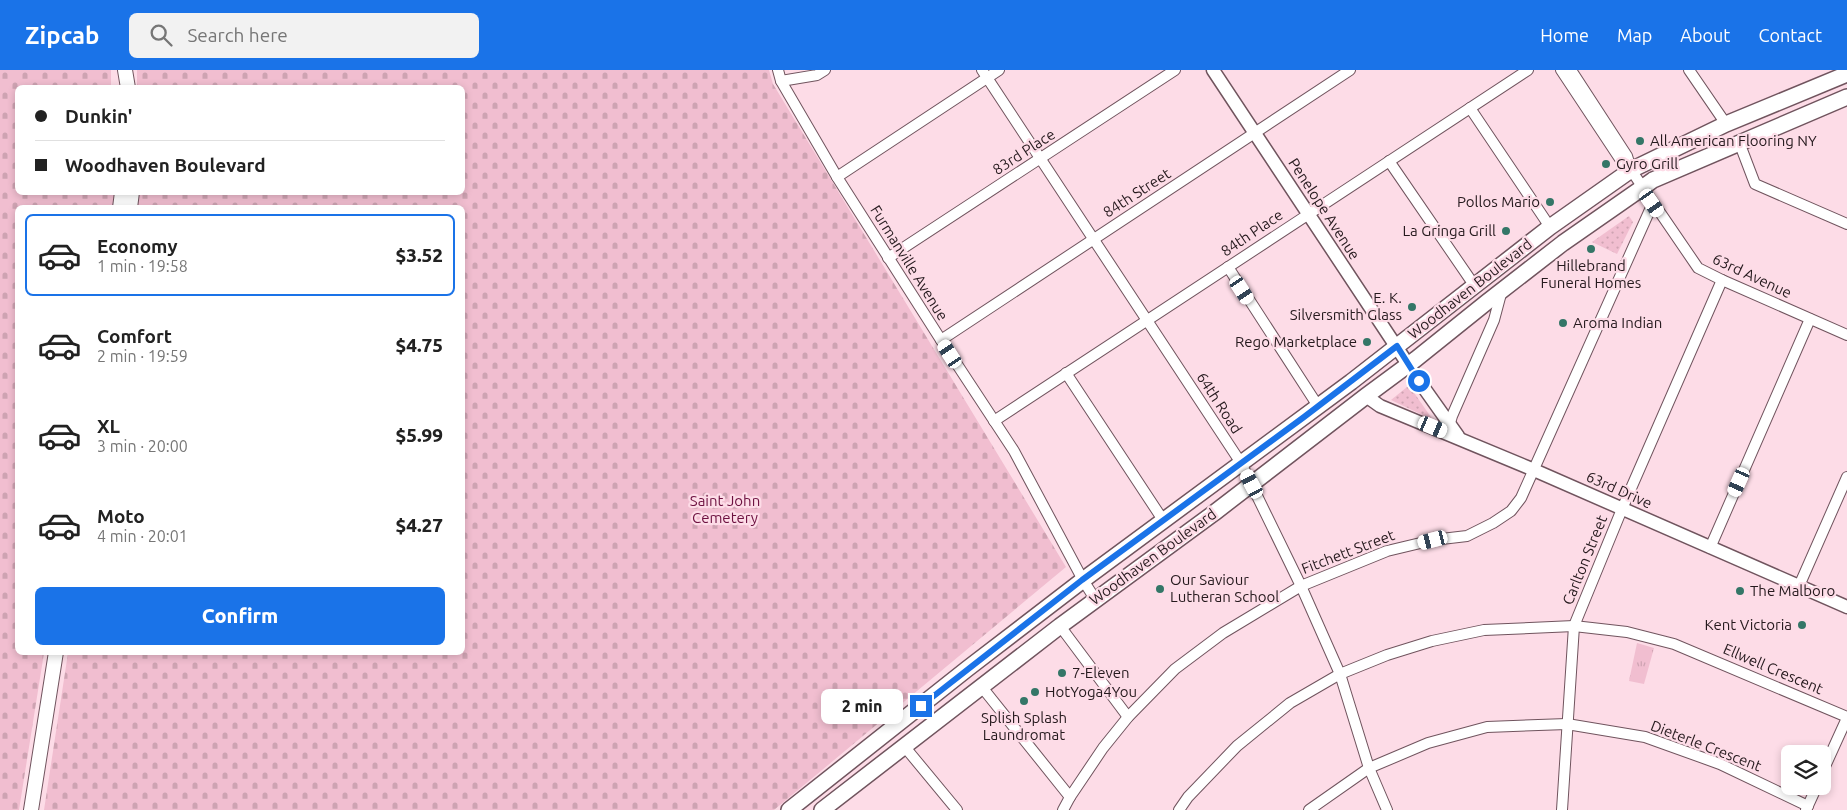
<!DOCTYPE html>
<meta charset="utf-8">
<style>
body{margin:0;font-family:Ubuntu,sans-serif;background:#f2f2f2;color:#222;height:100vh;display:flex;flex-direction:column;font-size:19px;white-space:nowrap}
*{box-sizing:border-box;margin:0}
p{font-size:16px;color:#767676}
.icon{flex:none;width:28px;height:28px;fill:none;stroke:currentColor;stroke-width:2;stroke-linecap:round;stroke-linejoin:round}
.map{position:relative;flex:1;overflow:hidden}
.side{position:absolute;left:15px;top:135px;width:450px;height:450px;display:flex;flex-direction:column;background:#fff;border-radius:8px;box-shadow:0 2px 8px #0003}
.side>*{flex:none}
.hud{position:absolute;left:15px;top:15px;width:450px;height:110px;border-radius:8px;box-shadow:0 2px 8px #0003;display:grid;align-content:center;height:110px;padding:0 20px;background:#fff}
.controls{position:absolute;left:1781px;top:675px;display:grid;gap:10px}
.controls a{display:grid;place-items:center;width:50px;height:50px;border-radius:8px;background:#fff;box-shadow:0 2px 8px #0003;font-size:25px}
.end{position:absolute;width:22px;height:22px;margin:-11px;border:6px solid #1a73e8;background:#fff;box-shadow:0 0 0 2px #fff}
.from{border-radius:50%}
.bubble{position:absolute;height:35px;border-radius:8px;background:#fff;box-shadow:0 2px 8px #0003;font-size:16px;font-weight:800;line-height:35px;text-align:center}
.car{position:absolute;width:15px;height:30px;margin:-15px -8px;border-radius:6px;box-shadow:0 0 4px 1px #0007;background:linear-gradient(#fff 24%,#345 0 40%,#fff 0 76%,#345 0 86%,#fff 0)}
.hud b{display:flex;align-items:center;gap:18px;height:48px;font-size:19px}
.hud b+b{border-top:1px solid #e0e0e0}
.hud i{width:12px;height:12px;background:#222}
ul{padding:9px 0 0;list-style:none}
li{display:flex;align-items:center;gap:15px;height:82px;margin:0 10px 8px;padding:0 10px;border:2px solid transparent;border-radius:8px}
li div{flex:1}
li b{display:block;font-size:19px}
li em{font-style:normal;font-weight:800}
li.on{border-color:#1a73e8}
li>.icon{width:45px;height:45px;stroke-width:1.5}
.primary-button{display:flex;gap:10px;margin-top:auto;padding:10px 20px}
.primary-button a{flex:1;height:58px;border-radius:8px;background:#1a73e8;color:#fff;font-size:20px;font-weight:800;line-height:58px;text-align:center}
header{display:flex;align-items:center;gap:30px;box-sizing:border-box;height:70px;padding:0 25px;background:#1a73e8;color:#fff}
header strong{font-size:24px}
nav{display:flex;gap:28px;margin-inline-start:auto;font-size:18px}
.search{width:350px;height:45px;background:#f2f2f2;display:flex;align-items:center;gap:12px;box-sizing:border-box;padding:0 18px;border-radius:8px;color:#767676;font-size:19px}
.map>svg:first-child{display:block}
.grass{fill:url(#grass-tufts)}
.cemetery{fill:url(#cemetery-stones)}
.park{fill:url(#park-dots)}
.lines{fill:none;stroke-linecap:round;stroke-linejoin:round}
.minor-casing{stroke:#70545e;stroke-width:12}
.tertiary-casing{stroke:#70545e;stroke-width:15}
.secondary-casing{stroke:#70545e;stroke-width:16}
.primary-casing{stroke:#70545e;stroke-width:18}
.minor{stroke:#fff;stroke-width:10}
.tertiary{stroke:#fff;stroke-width:12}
.secondary{stroke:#fff;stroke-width:14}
.primary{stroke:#fff;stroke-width:15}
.route{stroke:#1a73e8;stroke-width:6}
.poi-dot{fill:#347667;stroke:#fddce7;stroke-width:2}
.labels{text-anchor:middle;stroke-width:4.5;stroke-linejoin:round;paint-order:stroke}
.poi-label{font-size:15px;fill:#261a1e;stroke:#fddce7;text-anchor:start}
.street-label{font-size:15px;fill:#261a1e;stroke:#fddce7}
.park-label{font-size:15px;fill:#6d1140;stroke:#fddce7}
</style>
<header>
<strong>Zipcab</strong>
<div class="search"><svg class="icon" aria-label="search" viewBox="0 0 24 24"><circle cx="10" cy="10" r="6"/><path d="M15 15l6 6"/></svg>Search here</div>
<nav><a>Home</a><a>Map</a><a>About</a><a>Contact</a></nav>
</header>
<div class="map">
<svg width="1847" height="740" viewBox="0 0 1847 740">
<defs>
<pattern id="grass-tufts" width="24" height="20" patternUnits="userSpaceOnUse" patternTransform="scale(1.25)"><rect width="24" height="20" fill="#f1bed0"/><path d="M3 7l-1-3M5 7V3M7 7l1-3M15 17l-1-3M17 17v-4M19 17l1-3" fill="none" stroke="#cea3b2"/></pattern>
<pattern id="cemetery-stones" width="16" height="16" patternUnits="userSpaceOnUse" patternTransform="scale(1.25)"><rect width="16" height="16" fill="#f1bed0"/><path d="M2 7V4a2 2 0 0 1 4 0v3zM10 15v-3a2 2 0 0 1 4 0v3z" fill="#cea3b2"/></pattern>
<pattern id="park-dots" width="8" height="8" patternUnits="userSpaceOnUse" patternTransform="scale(1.25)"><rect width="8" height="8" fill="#f1bed0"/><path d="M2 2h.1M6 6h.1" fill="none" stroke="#cea3b2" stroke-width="1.8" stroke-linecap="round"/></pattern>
</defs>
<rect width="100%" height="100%" fill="#fddce7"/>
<polygon class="grass" points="1637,573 1654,578 1644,614 1629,611"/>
<g class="cemetery">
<polygon points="0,0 111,0 111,17 18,18 18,122 114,123 113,137 18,138 18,582 44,583 19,740 0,740"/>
<polygon points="137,0 769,0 773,14 1066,497 774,740 44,740 68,583 462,582 462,138 137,137 140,122 462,122 462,18 137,17"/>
</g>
<g class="park">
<polygon points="1629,146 1633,152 1617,184 1592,172"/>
<polygon points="1407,317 1410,317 1433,350 1391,330"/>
</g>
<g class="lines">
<g class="minor-casing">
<g id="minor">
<polyline points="778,0 781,11 837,107 941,270 1014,381 1083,510 1095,529"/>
<polyline points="982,0 1241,393 1301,516 1340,604 1369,698 1387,740"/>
<polyline points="1561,0 1620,89 1631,100 1698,198 1722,210 1847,265"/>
<polyline points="1571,0 1627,86 1631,99"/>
<polyline points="1689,0 1726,54"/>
<polyline points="781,11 817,5 825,0"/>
<polyline points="1470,38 1550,157"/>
<polyline points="1739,72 1755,114 1847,154"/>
<polyline points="1389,91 1474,215"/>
<polyline points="837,107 999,0"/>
<polyline points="888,188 1175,0"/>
<polyline points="1228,197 1318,336"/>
<polyline points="941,270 1350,0"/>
<polyline points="1066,303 1163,450"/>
<polyline points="994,351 1528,0"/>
<polyline points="1449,356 1452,346 1494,250 1502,220"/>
<polyline points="1710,478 1810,249"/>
<polyline points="1799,516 1847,407"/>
<polyline points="1060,556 1128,647"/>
<polyline points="981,616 1070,727"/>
<polyline points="904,676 957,740"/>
<polyline points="1822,703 1847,648"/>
<polyline points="1063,740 1070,727 1103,678 1128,647 1175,599 1223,563 1301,516 1387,481 1433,470 1467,466 1493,453 1511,441 1521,428 1653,133"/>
<polyline points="1179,740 1188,727 1237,676 1290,633 1340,604 1387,585 1432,571 1484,560 1574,556 1627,562 1674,574 1847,647"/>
<polyline points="1309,740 1369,698 1428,673 1487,657 1567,654 1645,667 1720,694 1808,736"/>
<polyline points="1562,740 1574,556 1622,439 1722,210"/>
<polyline points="1806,740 1817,716"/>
</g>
</g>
<g class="tertiary-casing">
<g id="tertiary">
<polyline points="1213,0 1419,311 1458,366"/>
<polyline points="1366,326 1380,336 1527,397 1847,537"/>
</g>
</g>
<g class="secondary-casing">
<g id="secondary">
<polyline points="125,0 128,18"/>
<polyline points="120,138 122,122"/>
<polyline points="130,138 132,122"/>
<polyline points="31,740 56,582"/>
</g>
</g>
<g class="primary-casing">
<g id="primary">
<polyline points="789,740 967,599 1083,510 1351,312 1550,157 1631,100 1726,54 1847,4"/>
<polyline points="822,740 1060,556 1214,443 1366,326 1416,289 1487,232 1563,173 1642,118 1653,110 1847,27"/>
</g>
</g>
<use href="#minor" class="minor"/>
<use href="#tertiary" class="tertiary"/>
<use href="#secondary" class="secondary"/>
<use href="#primary" class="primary"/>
</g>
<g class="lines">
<polyline class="route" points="921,636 1082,510 1304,347 1397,276 1419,311"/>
</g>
<g class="poi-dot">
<circle cx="1640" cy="71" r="5"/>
<circle cx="1606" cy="94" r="5"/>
<circle cx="1550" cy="132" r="5"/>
<circle cx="1506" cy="161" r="5"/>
<circle cx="1591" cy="179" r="5"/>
<circle cx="1412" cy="237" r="5"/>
<circle cx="1563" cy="253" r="5"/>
<circle cx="1367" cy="272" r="5"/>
<circle cx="1160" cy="519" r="5"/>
<circle cx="1740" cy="521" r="5"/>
<circle cx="1802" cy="555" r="5"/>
<circle cx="1062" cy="603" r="5"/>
<circle cx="1035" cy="622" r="5"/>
<circle cx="1024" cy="631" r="5"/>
</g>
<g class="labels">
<g class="poi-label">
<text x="1650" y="76">All American Flooring NY</text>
<text x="1616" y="99">Gyro Grill</text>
<text x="1540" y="137" text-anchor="end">Pollos Mario</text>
<text x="1496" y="166" text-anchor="end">La Gringa Grill</text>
<text x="1591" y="201" text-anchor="middle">Hillebrand<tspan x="1591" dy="17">Funeral Homes</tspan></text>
<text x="1402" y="233" text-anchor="end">E. K.<tspan x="1402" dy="17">Silversmith Glass</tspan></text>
<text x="1573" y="258">Aroma Indian</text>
<text x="1357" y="277" text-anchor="end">Rego Marketplace</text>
<text x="1170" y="515">Our Saviour<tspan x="1170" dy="17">Lutheran School</tspan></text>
<text x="1750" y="526">The Malboro</text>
<text x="1792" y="560" text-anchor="end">Kent Victoria</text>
<text x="1072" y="608">7-Eleven</text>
<text x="1045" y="627">HotYoga4You</text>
<text x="1024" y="653" text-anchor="middle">Splish Splash<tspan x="1024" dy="17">Laundromat</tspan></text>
</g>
<g class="street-label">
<text transform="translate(1024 82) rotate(-33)" y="5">83rd Place</text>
<text transform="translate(1137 123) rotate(-33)" y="5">84th Street</text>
<text transform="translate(1324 139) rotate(57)" y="5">Penelope Avenue</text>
<text transform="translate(1252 163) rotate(-34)" y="5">84th Place</text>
<text transform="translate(909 193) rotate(58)" y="5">Furmanville Avenue</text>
<text transform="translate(1752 206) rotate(25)" y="5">63rd Avenue</text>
<text transform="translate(1470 219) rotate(-38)" y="5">Woodhaven Boulevard</text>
<text transform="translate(1219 333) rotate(57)" y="5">64th Road</text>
<text transform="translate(1619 420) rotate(24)" y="5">63rd Drive</text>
<text transform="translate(1348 482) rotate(-21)" y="5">Fitchett Street</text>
<text transform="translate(1153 487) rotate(-36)" y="5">Woodhaven Boulevard</text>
<text transform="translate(1585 490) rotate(-68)" y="5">Carlton Street</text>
<text transform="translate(1773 599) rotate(23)" y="5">Ellwell Crescent</text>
<text transform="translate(1706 676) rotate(21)" y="5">Dieterle Crescent</text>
</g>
<g class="park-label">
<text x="725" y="436">Saint John<tspan x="725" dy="17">Cemetery</tspan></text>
</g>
</g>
</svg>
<div class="controls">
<a><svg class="icon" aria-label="layers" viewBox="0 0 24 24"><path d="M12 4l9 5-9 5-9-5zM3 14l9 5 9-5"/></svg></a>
</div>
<i class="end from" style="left:1419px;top:311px"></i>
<i class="end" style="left:921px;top:636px"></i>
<div class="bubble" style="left:821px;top:619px;width:82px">2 min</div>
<i class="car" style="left:1652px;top:133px;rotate:145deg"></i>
<i class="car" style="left:1242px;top:220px;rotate:147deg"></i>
<i class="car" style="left:950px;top:284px;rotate:327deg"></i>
<i class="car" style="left:1433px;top:357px;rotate:113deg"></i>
<i class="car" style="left:1739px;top:412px;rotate:204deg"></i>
<i class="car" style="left:1252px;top:414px;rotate:332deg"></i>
<i class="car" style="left:1433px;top:470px;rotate:256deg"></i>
<div class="hud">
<b><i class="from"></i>Dunkin'</b>
<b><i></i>Woodhaven Boulevard</b>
</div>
<section class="side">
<ul>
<li class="on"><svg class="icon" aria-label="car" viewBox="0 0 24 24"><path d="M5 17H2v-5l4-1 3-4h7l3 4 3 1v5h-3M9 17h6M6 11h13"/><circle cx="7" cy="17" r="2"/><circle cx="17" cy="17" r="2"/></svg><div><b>Economy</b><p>1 min · 19:58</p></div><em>$3.52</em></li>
<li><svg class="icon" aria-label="car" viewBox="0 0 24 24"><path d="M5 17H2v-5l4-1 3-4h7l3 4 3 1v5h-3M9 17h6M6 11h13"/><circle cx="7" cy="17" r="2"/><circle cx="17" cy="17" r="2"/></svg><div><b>Comfort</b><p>2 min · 19:59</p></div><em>$4.75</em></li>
<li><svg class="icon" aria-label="car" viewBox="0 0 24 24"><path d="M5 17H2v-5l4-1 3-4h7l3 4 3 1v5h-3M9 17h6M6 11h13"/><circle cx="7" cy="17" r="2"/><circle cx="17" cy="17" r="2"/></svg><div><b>XL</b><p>3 min · 20:00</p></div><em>$5.99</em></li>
<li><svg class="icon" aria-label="car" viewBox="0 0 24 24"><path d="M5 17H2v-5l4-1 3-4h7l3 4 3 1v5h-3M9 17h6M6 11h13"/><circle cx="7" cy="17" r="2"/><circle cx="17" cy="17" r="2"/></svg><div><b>Moto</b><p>4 min · 20:01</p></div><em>$4.27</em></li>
</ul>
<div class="primary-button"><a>Confirm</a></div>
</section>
</div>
